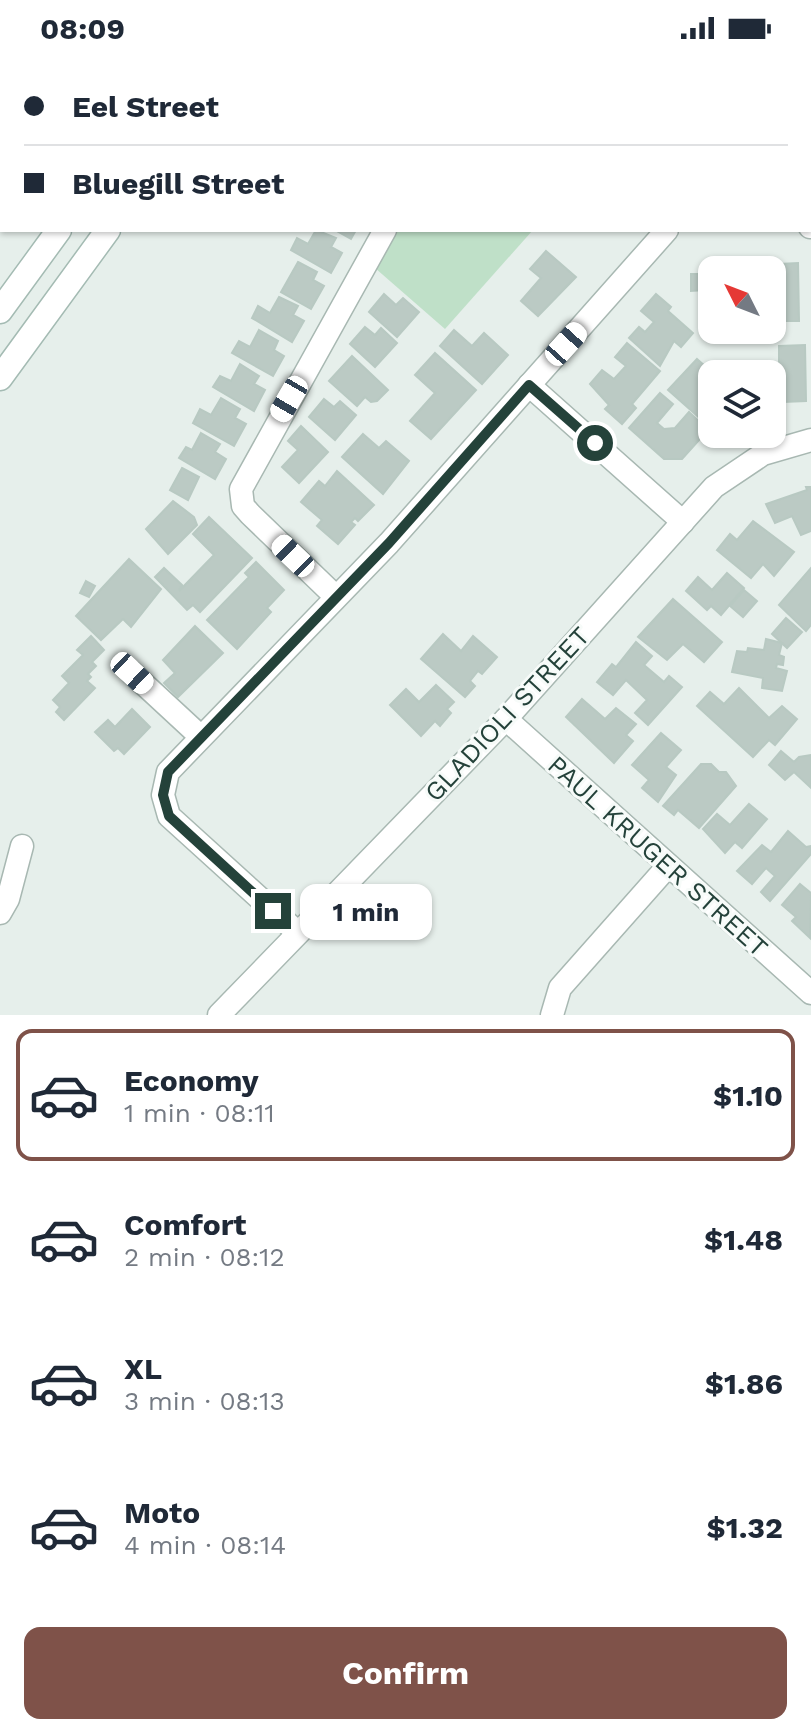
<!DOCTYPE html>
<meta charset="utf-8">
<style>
body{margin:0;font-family:"Work Sans",sans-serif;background:#f6f6f7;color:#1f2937;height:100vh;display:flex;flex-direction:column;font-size:30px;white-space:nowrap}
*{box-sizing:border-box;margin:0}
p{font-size:26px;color:#747a83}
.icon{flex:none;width:44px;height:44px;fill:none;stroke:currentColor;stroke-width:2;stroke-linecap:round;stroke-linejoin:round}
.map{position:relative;height:959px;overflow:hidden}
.details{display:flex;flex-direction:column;background:#fff;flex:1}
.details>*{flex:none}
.top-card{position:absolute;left:0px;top:0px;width:812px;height:176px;box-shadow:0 2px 6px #0004;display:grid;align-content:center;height:176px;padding:0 24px;background:#fff}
.needle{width:52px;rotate:312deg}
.fabs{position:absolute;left:698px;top:200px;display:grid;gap:16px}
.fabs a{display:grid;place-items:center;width:88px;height:88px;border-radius:16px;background:#fff;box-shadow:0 2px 6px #0004;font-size:40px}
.end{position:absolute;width:36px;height:36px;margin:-18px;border:10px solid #24423a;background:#fff;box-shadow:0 0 0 4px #fff}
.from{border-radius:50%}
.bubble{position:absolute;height:56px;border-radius:16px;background:#fff;box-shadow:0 2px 6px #0004;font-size:26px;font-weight:700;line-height:56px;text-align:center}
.car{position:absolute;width:24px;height:48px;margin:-24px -12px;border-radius:10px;box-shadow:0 0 6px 2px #0007;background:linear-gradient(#fff 24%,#345 0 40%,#fff 0 76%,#345 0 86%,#fff 0)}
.top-card b{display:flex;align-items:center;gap:28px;height:76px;font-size:30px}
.top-card b+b{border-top:2px solid #e0e1e3}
.top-card i{width:20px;height:20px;background:#1f2937}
ul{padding:14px 0 0;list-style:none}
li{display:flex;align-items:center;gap:24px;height:132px;margin:0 16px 12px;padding:0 8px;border:4px solid transparent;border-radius:16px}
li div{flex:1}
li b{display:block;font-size:30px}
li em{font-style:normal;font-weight:700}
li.on{border-color:#7f5249}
li>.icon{width:72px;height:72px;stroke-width:1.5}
.button{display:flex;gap:16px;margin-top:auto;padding:16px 24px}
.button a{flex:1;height:92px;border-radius:16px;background:#7f5249;color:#fff;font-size:32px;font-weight:700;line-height:92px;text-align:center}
.status{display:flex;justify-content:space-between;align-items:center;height:56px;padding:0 40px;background:#fff;direction:ltr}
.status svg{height:22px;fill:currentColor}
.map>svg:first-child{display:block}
.built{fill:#d4dfda}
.green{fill:#bfe0c8}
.building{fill:#bbcac4;stroke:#b8c9c2;stroke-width:2}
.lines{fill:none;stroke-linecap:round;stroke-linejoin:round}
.minor-casing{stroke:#a8b8b2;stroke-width:25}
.secondary-casing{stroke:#a4bbb3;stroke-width:27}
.minor{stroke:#fff;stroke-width:22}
.secondary{stroke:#fff;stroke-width:24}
.route{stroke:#24423a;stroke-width:10}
.labels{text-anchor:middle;stroke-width:6;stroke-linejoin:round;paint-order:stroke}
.street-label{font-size:26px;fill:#24423a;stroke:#f7fbf9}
</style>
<div class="status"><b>08:09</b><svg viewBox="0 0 49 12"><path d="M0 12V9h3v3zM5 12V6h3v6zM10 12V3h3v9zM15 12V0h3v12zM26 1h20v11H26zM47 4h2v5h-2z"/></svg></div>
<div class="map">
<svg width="811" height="959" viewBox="0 0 811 959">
<rect width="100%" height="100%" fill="#e6efeb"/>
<polygon class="built" points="0,0 93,0 2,2 0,144"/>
<polygon class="green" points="397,174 533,174 445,273 375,212"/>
<g class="building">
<polygon points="763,0 806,0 811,2 811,3"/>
<polygon points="316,174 336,182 331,191 342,197 331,217 291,194 297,182 308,188"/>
<polygon points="335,174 356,174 351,183"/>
<polygon points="546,195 576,221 538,260 521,245 541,222 530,213"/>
<polygon points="718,202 739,203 739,214 718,214"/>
<polygon points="298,206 317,216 313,224 324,230 311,253 281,236"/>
<polygon points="798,207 799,265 772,265 772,220 778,220 779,208"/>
<polygon points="691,218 712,218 712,266 706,267 705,234 691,235"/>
<polygon points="384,238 396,249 403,242 419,256 397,281 369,256"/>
<polygon points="656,238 671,251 668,255 693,277 681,291 674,285 660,310 629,282 639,271 645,276 654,266 641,255"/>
<polygon points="279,241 298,250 293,259 304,265 292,286 252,262 258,250 270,257"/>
<polygon points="365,271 375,279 381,272 397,287 375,311 350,288"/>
<polygon points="259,274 278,285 274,294 284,300 273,320 232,297 239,285 250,291"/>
<polygon points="454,274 472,290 484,277 508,299 482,328 440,290"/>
<polygon points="627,287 660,315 632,348 636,352 622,368 605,353 609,349 590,328 602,314 614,323 626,310 615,301"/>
<polygon points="805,289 806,345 783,346 778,331 772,331 772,318 760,318 760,311 779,311 779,290"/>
<polygon points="435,297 476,334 431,383 410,365 435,337 415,319"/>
<polygon points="352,300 388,334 377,345 371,346 365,341 357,350 329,325"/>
<polygon points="697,303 714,318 712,358 704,366 668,334"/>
<polygon points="240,308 259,320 254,328 265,334 254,355 213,331 220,320 231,325"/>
<polygon points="660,337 673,348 657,367 664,373 675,372 689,356 708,374 682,403 664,403 629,372"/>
<polygon points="221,342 240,353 235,362 246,368 234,390 193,367 200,353 211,359"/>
<polygon points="324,343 334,351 340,345 356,359 335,384 309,361"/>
<polygon points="301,370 328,396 299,427 282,411 298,394 288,385"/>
<polygon points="201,377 220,388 215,396 226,403 215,423 179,402 186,391 192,394"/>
<polygon points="363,378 379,392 386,385 409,405 383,438 342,401"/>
<polygon points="182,412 199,421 188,444 170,434"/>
<polygon points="337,415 374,449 358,465 355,462 351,466 355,469 338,488 317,470 322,464 301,446 319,425 325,430"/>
<polygon points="806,431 811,431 811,475 801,479 792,460 775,467 766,448 807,434"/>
<polygon points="173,445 194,461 197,469 168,498 146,473"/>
<polygon points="209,461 252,502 200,556 193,549 187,554 155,521 164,512 182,529 179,535 214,499 193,478"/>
<polygon points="753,465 794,496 774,520 763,508 751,522 717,494 730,478 737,484"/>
<polygon points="129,503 161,533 131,571 123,563 101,584 76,560"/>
<polygon points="256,506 284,534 267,552 271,556 237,593 207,564 249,521 245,517"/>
<polygon points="811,512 811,569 806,575 779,549"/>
<polygon points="727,517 744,532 721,559 711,550 707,554 686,535 698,521 712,534"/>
<polygon points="86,525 95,530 89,541 80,537"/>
<polygon points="744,534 757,545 743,561 730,550"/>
<polygon points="673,543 722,586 704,606 683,588 667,604 638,581"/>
<polygon points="786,562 802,576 787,592 772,578"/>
<polygon points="195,570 223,597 178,641 164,627 175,617 163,604"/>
<polygon points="443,578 461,595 473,580 497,601 482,618 478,615 470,625 475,630 465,641 421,603"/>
<polygon points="91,580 104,594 92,606 96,610 88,618 91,621 87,625 95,632 64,664 56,656 60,651 53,644 69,627 62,620 83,599 77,594"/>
<polygon points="766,583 782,587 779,599 784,601 783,609 777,608 776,612 787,615 782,635 762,632 763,622 732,616 737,595 747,596 748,592 764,594"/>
<polygon points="636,586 652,600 644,609 664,626 669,620 682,631 648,669 635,657 647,644 626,624 613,639 597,626 612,608 616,611"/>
<polygon points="436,629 454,646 447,653 451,657 440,670 435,665 421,680 390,649 406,633 419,646"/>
<polygon points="739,632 769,662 782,650 797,663 775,689 769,684 753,701 697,650 710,636 724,648"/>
<polygon points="582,643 605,663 616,652 636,668 626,679 633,685 614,707 566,661"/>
<polygon points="132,653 150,671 124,698 118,692 114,695 95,676 108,664 115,671"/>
<polygon points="661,677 681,694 666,711 676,719 658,746 642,732 649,724 632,709"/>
<polygon points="781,695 794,706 799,701 811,699 811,732 794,716 785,724 769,709"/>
<polygon points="701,708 711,708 719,716 726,716 736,730 699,772 678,754 674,759 663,750"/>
<polygon points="749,748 767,763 742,792 735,786 725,797 703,773 717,758 730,769"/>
<polygon points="788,775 806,791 811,790 811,798 770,845 761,836 775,820 766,812 752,828 737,815 762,789 771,796"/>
<polygon points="800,828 811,837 810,882 792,865 796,861 782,849"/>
</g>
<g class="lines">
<g class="minor-casing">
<g id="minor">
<polyline points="56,2 57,0"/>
<polyline points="482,2 483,0"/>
<polyline points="0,87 2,84"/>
<polyline points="810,171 811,171"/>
<polyline points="529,329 683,466"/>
<polyline points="336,541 250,458 243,450 241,433 385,174"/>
<polyline points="132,617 200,680"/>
<polyline points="506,663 811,937"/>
<polyline points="0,857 8,843 22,790"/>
<polyline points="297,876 169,760 163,739 168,716 389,487 667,174"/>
<polyline points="219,959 506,663 714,431 763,398 811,384"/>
<polyline points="552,959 560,932 668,810"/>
</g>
</g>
<g class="secondary-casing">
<g id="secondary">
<polyline points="179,2 180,0"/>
<polyline points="226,2 227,0"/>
<polyline points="0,255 59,174"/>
<polyline points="0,322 108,174"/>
</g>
</g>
<use href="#minor" class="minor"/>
<use href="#secondary" class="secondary"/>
</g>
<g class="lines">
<polyline class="route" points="273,855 169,760 163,739 168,716 389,487 529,329 595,387"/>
</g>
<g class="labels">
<g class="street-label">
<text transform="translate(507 658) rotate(-47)" y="9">GLADIOLI STREET</text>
<text transform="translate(658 800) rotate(42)" y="9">PAUL KRUGER STREET</text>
</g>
</g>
</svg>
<div class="fabs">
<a><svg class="needle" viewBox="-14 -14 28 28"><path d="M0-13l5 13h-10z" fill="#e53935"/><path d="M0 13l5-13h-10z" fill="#747a83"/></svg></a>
<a><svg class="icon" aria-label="layers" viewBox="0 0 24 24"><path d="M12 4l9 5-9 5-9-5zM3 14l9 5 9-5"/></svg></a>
</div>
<i class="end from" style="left:595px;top:387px"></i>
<i class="end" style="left:273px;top:855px"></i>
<div class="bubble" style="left:300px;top:828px;width:132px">1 min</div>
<i class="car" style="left:566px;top:288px;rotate:42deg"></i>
<i class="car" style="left:289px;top:343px;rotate:210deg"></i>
<i class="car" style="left:293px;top:500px;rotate:314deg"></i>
<i class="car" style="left:132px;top:617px;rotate:133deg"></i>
<div class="top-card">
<b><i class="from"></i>Eel Street</b>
<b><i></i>Bluegill Street</b>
</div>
</div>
<section class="details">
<ul>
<li class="on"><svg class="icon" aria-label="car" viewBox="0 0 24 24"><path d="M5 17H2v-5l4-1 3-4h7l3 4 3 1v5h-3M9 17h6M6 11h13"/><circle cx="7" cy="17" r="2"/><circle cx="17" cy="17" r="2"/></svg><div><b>Economy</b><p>1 min · 08:11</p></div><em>$1.10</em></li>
<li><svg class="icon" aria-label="car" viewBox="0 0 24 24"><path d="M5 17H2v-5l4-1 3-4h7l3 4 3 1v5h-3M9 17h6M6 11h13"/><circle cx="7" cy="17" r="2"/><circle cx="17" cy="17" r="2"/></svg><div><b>Comfort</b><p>2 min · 08:12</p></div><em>$1.48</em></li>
<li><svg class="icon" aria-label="car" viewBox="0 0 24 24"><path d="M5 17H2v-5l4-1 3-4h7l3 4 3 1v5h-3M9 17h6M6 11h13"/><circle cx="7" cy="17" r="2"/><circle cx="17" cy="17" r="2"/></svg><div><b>XL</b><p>3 min · 08:13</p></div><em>$1.86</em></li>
<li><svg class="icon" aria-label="car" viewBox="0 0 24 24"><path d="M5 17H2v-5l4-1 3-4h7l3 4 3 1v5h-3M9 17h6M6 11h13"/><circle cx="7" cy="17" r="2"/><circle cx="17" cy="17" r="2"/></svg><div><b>Moto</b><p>4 min · 08:14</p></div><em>$1.32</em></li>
</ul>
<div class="button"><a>Confirm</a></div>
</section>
